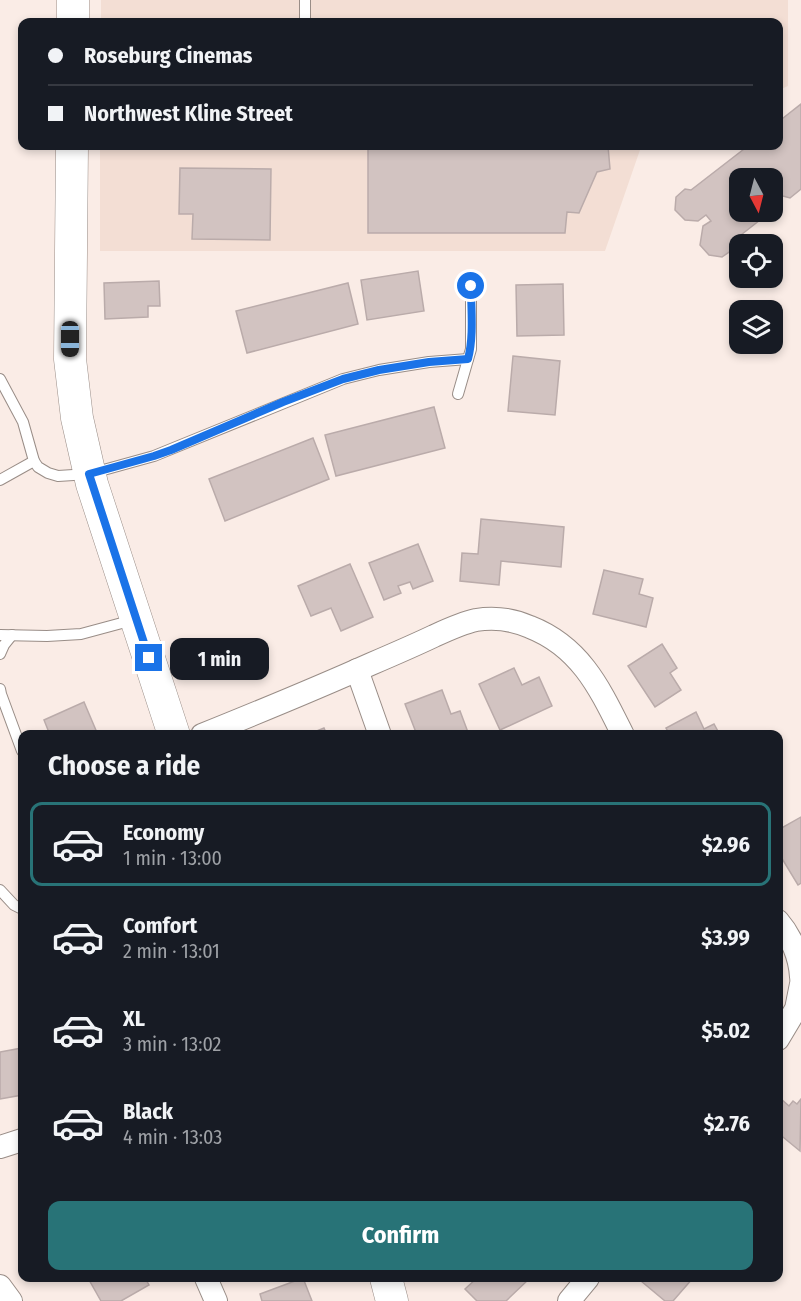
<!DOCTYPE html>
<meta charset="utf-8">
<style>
body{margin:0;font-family:"Fira Sans Condensed",sans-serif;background:#20242c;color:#f1f3f6;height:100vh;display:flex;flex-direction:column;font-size:22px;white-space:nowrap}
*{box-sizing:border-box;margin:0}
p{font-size:20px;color:#9ea1a6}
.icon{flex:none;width:33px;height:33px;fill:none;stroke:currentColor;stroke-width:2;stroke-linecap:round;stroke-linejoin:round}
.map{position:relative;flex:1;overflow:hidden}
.side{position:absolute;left:18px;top:730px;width:765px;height:552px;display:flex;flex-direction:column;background:#171b24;border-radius:12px;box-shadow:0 3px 9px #0003}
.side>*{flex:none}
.banner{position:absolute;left:18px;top:18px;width:765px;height:132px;border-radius:12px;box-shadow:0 3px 9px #0003;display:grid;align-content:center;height:132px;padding:0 30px;background:#171b24}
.needle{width:39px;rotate:173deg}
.fabs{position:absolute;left:729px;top:168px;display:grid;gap:12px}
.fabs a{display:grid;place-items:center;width:54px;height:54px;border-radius:12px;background:#171b24;box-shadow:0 3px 9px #0003;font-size:30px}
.end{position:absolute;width:27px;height:27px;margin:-14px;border:8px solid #1a73e8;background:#fff;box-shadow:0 0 0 3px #fff}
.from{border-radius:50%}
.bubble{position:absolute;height:42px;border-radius:12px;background:#171b24;box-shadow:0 3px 9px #0003;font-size:20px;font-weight:700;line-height:42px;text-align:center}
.car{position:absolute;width:18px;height:36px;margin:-18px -9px;border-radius:8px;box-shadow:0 0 4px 2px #0007;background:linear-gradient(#222 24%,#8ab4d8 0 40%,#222 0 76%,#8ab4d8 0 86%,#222 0)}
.banner b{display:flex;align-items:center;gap:21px;height:57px;font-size:22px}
.banner b+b{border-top:2px solid #363941}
.banner i{width:15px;height:15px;background:#f1f3f6}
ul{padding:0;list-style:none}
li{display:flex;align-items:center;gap:18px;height:84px;margin:0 12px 9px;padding:0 18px;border:3px solid transparent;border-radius:12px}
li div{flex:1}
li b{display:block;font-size:22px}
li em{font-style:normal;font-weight:700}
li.active{border-color:#287377}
li>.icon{width:54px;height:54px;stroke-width:1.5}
h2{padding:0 30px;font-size:27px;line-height:72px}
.primary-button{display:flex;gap:12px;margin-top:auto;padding:12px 30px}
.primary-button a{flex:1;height:69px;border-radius:12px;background:#287377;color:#fff;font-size:24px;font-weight:700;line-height:69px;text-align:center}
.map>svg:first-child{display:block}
.built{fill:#f3ded4}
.building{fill:#d2c3c1;stroke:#baabaa;stroke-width:1.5}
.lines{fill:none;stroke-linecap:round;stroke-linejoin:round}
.lane-casing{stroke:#998d87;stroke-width:12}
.street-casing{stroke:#998d87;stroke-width:24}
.secondary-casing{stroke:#998d87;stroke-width:33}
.lane{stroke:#fff;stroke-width:10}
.street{stroke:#fff;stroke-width:22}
.secondary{stroke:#fff;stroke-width:32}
.route{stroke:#1a73e8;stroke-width:8}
</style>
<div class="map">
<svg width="801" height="1301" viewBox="0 0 801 1301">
<rect width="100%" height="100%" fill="#faece6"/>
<g class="built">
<polygon points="101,0 788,0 788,86 779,90 778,22 101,22"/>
<polygon points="100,146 643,146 641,147 605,251 100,251"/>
</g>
<g class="building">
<polygon points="801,104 801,189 790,198 783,196 772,205 772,178 740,178 740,212 769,212 769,213 732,242 732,250 722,257 709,255 700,245 703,226 711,221 706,215 698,221 685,220 675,210 676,197 685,189 691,190 748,146 778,146 778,122"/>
<polygon points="368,146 608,146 610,169 597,172 579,213 567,212 565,233 368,233"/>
<polygon points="180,168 271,169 270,240 192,239 193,214 179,214"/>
<polygon points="418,271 424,311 367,320 361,280"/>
<polygon points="159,281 160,306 148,306 148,317 105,319 104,283"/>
<polygon points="348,283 358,324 247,353 236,311"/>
<polygon points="563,284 564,335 517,336 516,285"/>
<polygon points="513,356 560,361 555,415 508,411"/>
<polygon points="434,407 445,448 336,476 325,435"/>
<polygon points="313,438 329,479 225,521 209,479"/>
<polygon points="481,519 564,527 561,567 501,561 499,585 460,581 462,553 478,554"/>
<polygon points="418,544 433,581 413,589 410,582 398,586 401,593 384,600 369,563"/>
<polygon points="350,564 373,617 341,631 331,608 311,616 298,586"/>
<polygon points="604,570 643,579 639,594 653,598 646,627 593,614"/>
<polygon points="662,644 677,668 670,673 681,690 655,707 628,666"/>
<polygon points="514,668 522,685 539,677 552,706 500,730 479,684"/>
<polygon points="442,690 451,714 460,711 469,735 417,735 405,704"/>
<polygon points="84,702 98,735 50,735 44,720"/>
<polygon points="696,712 704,729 714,724 720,735 670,735 666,728"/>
<polygon points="324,728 327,735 307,735"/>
<polygon points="801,817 801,883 798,885 778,852 778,830"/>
<polygon points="22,1048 22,1095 0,1099 0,1052"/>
<polygon points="780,1098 789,1106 793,1101 797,1104 801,1099 800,1151 778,1133 778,1099"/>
<polygon points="88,1278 145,1278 149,1285 121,1301 101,1301"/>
<polygon points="303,1278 312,1301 262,1301 260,1294"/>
<polygon points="477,1278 530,1278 506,1301 477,1301 465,1289"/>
<polygon points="644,1278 693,1278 673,1301 665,1301 641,1281"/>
</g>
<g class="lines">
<g class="lane-casing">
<g id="lane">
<polyline points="305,0 305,22"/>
<polyline points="0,379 23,422 34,461 38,467 48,473 58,476 89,474 154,456 343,379 379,370 429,362 468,359"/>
<polyline points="458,394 471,349 471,286"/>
<polyline points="0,480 34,461"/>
<polyline points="0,635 47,636 81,634 133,620"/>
<polyline points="0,654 4,645 12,635"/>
<polyline points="0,689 1,694 22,751"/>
<polyline points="0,890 14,905 22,909"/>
</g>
</g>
<g class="street-casing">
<g id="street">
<polyline points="357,670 380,735"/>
<path d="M202 735C259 712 315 689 371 664 392 655 413 646 434 636 447 630 462 623 476 620 494 617 514 620 530 627 581 647 600 689 623 735"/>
<path d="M778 921C791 936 800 957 801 977"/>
<polyline points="778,1039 796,1009 801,984"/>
<polyline points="0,1147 22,1140"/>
<polyline points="206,1278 216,1301"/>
<polyline points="0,1286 11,1301"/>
<polyline points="569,1301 588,1278"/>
</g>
</g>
<g class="secondary-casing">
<g id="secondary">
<polyline points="73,22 73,0"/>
<polyline points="72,146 70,359 77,418 92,484 174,735"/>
<polyline points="386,1278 392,1301"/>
</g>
</g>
<use href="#lane" class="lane"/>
<use href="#street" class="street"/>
<use href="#secondary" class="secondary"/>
</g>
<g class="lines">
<path class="route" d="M149 658 89 474 154 456 171 450 283 402 343 379 379 370 429 362 468 359C474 336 471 310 471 286"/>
</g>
</svg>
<div class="fabs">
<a><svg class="needle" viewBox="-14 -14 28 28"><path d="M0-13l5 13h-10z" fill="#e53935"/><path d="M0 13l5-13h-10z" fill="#9ea1a6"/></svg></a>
<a><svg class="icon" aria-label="locate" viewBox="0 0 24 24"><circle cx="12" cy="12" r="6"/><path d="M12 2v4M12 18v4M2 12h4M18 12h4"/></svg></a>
<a><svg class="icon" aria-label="layers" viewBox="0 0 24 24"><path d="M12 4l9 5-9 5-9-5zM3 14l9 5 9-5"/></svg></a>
</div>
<i class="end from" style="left:471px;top:286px"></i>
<i class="end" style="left:149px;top:658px"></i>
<div class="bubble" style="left:170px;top:638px;width:99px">1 min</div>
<i class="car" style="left:70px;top:339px;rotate:180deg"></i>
<div class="banner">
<b><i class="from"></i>Roseburg Cinemas</b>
<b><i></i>Northwest Kline Street</b>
</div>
<section class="side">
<h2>Choose a ride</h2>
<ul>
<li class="active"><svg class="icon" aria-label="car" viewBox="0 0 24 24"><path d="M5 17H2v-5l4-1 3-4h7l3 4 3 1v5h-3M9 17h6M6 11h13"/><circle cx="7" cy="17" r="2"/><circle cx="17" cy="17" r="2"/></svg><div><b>Economy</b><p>1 min · 13:00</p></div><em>$2.96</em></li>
<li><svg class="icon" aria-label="car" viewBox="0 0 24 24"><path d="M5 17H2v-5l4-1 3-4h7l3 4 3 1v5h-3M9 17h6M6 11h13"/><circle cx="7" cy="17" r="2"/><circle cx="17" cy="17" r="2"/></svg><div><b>Comfort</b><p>2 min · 13:01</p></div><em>$3.99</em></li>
<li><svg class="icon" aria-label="car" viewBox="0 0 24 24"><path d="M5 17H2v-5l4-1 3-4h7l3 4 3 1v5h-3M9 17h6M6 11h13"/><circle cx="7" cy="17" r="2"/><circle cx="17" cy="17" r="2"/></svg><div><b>XL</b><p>3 min · 13:02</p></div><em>$5.02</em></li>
<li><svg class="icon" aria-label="car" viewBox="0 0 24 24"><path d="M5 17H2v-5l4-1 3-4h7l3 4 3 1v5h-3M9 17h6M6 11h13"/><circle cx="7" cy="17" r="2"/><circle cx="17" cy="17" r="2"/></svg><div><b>Black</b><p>4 min · 13:03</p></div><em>$2.76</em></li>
</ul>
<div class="primary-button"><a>Confirm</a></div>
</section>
</div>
